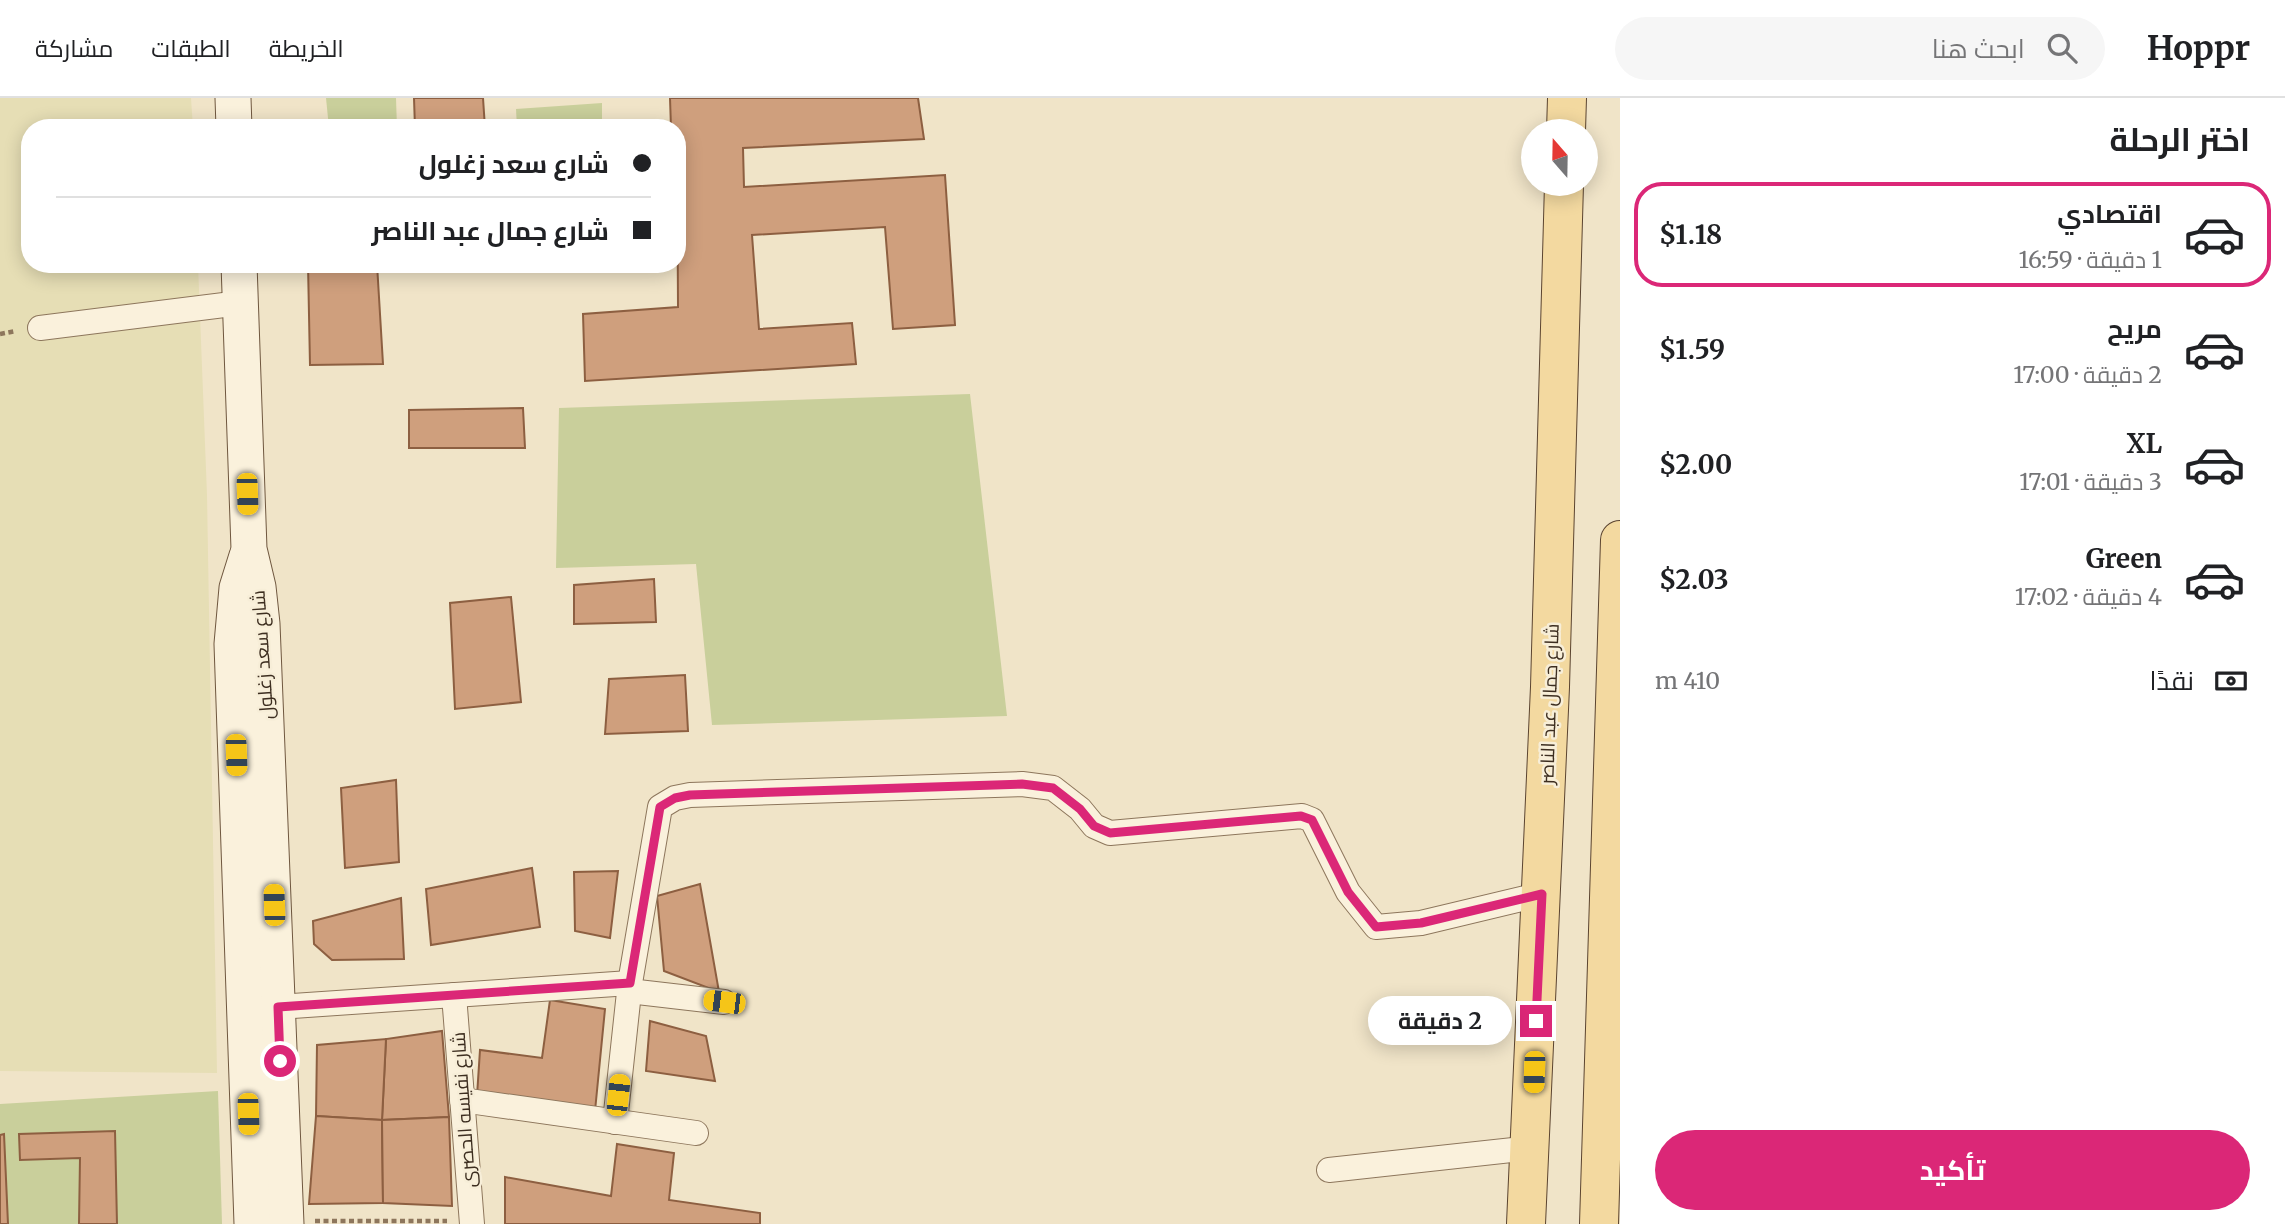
<!DOCTYPE html>
<html lang="ar">
<meta charset="utf-8">
<style>
body{margin:0;font-family:Merriweather,Cairo,serif;background:#f6f6f6;color:#202124;direction:rtl;height:100vh;display:flex;flex-direction:column;font-size:26px;white-space:nowrap}
*{box-sizing:border-box;margin:0}
p{font-size:23px;color:#757577}
.icon{flex:none;width:38px;height:38px;fill:none;stroke:currentColor;stroke-width:2;stroke-linecap:round;stroke-linejoin:round}
.map{position:relative;flex:1;overflow:hidden;direction:ltr}
.drawer{display:flex;flex-direction:column;background:#fff;width:665px}
.drawer>*{flex:none}
.banner{position:absolute;left:21px;top:21px;width:665px;height:154px;border-radius:28px;box-shadow:0 4px 18px #0003;direction:rtl;display:grid;align-content:center;height:154px;padding:0 35px;background:#fff}
.needle{width:46px;rotate:340deg}
.tools{position:absolute;left:1521px;top:21px;display:grid;gap:14px}
.tools a{display:grid;place-items:center;width:77px;height:77px;border-radius:50%;background:#fff;box-shadow:0 4px 18px #0003;font-size:35px}
.end{position:absolute;width:32px;height:32px;margin:-16px;border:9px solid #db2777;background:#fff;box-shadow:0 0 0 4px #fff}
.from{border-radius:50%}
.bubble{position:absolute;height:49px;border-radius:24px;background:#fff;box-shadow:0 4px 18px #0003;font-size:23px;font-weight:700;line-height:49px;text-align:center;direction:rtl}
.car{position:absolute;width:21px;height:42px;margin:-21px -10px;border-radius:9px;box-shadow:0 0 5px 2px #0007;background:linear-gradient(#f5c518 24%,#345 0 40%,#f5c518 0 76%,#345 0 86%,#f5c518 0)}
.banner b{display:flex;align-items:center;gap:24px;height:66px;font-size:26px}
.banner b+b{border-top:2px solid #e0e0e0}
.banner i{width:18px;height:18px;background:#202124}
ul{padding:0;list-style:none}
li{display:flex;align-items:center;gap:21px;height:105px;margin:0 14px 10px;padding:0 21px;border:4px solid transparent;border-radius:28px}
li div{flex:1}
li b{display:block;font-size:26px}
li em{font-style:normal;font-weight:700}
li.current{border-color:#db2777}
li>.icon{width:63px;height:63px;stroke-width:1.5}
h2{padding:0 35px;font-size:32px;line-height:84px}
.pay{display:flex;align-items:center;gap:18px;height:77px;padding:0 35px;font-size:26px}
.pay p{margin-inline-start:auto}
.cta{display:flex;gap:14px;margin-top:auto;padding:14px 35px}
.cta a{flex:1;height:80px;border-radius:42px;background:#db2777;color:#fff;font-size:28px;font-weight:700;line-height:80px;text-align:center}
header{display:flex;align-items:center;gap:42px;box-sizing:border-box;height:98px;padding:0 35px;background:#fff;border-bottom:2px solid #e0e0e0}
header strong{font-size:33px}
nav{display:flex;gap:38px;margin-inline-start:auto;font-size:24px}
.search{width:490px;height:63px;background:#f6f6f6;display:flex;align-items:center;gap:18px;box-sizing:border-box;padding:0 24px;border-radius:38px;color:#757577;font-size:26px}
main{display:flex;flex:1;min-height:0}
.map>svg:first-child{display:block}
.farmland{fill:#e6deb5}
.green{fill:#c9cf9b}
.building{fill:#cf9f7d;stroke:#8d5f41;stroke-width:2}
.lines{fill:none;stroke-linecap:round;stroke-linejoin:round}
.street-casing{stroke:#8d765c;stroke-width:26}
.secondary-casing{stroke:#6f573f;stroke-width:37}
.primary-casing{stroke:#5b4430;stroke-width:40}
.path{stroke:#8d765c;stroke-width:4.5;stroke-dasharray:5 3.5;stroke-linecap:butt}
.street{stroke:#faf1dc;stroke-width:24}
.secondary{stroke:#faf1dc;stroke-width:35}
.primary{stroke:#f3d9a0;stroke-width:38}
.route{stroke:#db2777;stroke-width:9}
.labels{text-anchor:middle;stroke-width:5;stroke-linejoin:round;paint-order:stroke}
.street-label{font-size:19px;fill:#3d2e20;stroke:#f7eed8}
</style>
<header>
<strong>Hoppr</strong>
<div class="search"><svg class="icon" aria-label="search" viewBox="0 0 24 24"><circle cx="10" cy="10" r="6"/><path d="M15 15l6 6"/></svg>ابحث هنا</div>
<nav><a>الخريطة</a><a>الطبقات</a><a>مشاركة</a></nav>
</header>
<main>
<section class="drawer">
<h2>اختر الرحلة</h2>
<ul>
<li class="current"><svg class="icon" aria-label="car" viewBox="0 0 24 24"><path d="M5 17H2v-5l4-1 3-4h7l3 4 3 1v5h-3M9 17h6M6 11h13"/><circle cx="7" cy="17" r="2"/><circle cx="17" cy="17" r="2"/></svg><div><b>اقتصادي</b><p>1 دقيقة · 16:59</p></div><em>$1.18</em></li>
<li><svg class="icon" aria-label="car" viewBox="0 0 24 24"><path d="M5 17H2v-5l4-1 3-4h7l3 4 3 1v5h-3M9 17h6M6 11h13"/><circle cx="7" cy="17" r="2"/><circle cx="17" cy="17" r="2"/></svg><div><b>مريح</b><p>2 دقيقة · 17:00</p></div><em>$1.59</em></li>
<li><svg class="icon" aria-label="car" viewBox="0 0 24 24"><path d="M5 17H2v-5l4-1 3-4h7l3 4 3 1v5h-3M9 17h6M6 11h13"/><circle cx="7" cy="17" r="2"/><circle cx="17" cy="17" r="2"/></svg><div><b>XL</b><p>3 دقيقة · 17:01</p></div><em>$2.00</em></li>
<li><svg class="icon" aria-label="car" viewBox="0 0 24 24"><path d="M5 17H2v-5l4-1 3-4h7l3 4 3 1v5h-3M9 17h6M6 11h13"/><circle cx="7" cy="17" r="2"/><circle cx="17" cy="17" r="2"/></svg><div><b>Green</b><p>4 دقيقة · 17:02</p></div><em>$2.03</em></li>
</ul>
<div class="pay"><svg class="icon" aria-label="cash" viewBox="0 0 24 24"><path d="M3 7h18v10H3z"/><circle cx="12" cy="12" r="2"/></svg>نقدًا<p>410 m</p></div>
<div class="cta"><a>تأكيد</a></div>
</section>
<div class="map">
<svg width="1620" height="1126" viewBox="0 0 1620 1126">
<rect width="100%" height="100%" fill="#f0e4c8"/>
<polygon class="farmland" points="0,0 191,0 193,30 30,30 30,166 198,166 207,397 217,975 0,973"/>
<g class="green">
<polygon points="326,0 396,0 397,30 329,30"/>
<polygon points="602,5 602,30 517,30 516,11"/>
<polygon points="970,296 1007,618 712,627 696,466 556,470 559,310"/>
<polygon points="218,993 222,1126 0,1126 0,1006"/>
</g>
<g class="building">
<polygon points="414,0 483,0 485,30 415,30"/>
<polygon points="670,0 918,0 924,41 743,50 744,89 945,77 955,227 893,231 885,129 752,137 759,231 852,225 856,266 585,283 583,216 678,209 677,30 671,30"/>
<polygon points="308,166 377,166 383,266 310,267"/>
<polygon points="523,310 525,350 409,350 409,312"/>
<polygon points="654,481 656,524 574,526 574,487"/>
<polygon points="511,499 521,604 455,611 450,505"/>
<polygon points="685,577 688,633 605,636 609,581"/>
<polygon points="396,682 399,764 345,770 341,690"/>
<polygon points="532,770 540,829 431,847 426,791"/>
<polygon points="618,773 610,840 575,833 574,774"/>
<polygon points="700,786 719,894 664,873 657,798"/>
<polygon points="401,800 404,861 332,862 314,846 313,823"/>
<polygon points="550,902 605,911 595,1013 477,998 480,952 542,960"/>
<polygon points="650,923 706,938 715,983 646,973"/>
<polygon points="442,933 449,1019 382,1022 386,941"/>
<polygon points="386,941 382,1022 316,1018 317,947"/>
<polygon points="316,1018 382,1022 383,1105 309,1106"/>
<polygon points="449,1019 452,1108 383,1105 382,1022"/>
<polygon points="115,1033 117,1126 79,1126 80,1060 20,1062 19,1036"/>
<polygon points="4,1036 8,1126 0,1126 0,1037"/>
<polygon points="617,1046 674,1055 669,1102 760,1115 760,1126 505,1126 505,1079 611,1098"/>
</g>
<g class="lines">
<g class="street-casing">
<g id="street">
<polyline points="40,230 240,205"/>
<polyline points="629,893 724,904"/>
<polyline points="454,897 472,1126"/>
<polyline points="278,909 630,885"/>
<polyline points="462,1002 696,1035"/>
<polyline points="615,1024 630,885 660,709 675,700 690,697 1022,686 1053,690 1080,711 1094,728 1110,735 1302,718 1312,722 1348,794 1376,829 1421,825 1542,796"/>
<polyline points="1329,1072 1531,1050"/>
</g>
</g>
<g class="secondary-casing">
<g id="secondary">
<polyline points="233,0 234,30"/>
<polyline points="239,166 249,451 258,489 262,526 286,1126"/>
<polyline points="247,458 237,490 232,546 252,1126"/>
</g>
</g>
<g class="primary-casing">
<g id="primary">
<polyline points="1566,33 1567,0"/>
<polyline points="1526,1126 1550,589 1564,86"/>
<polyline points="1599,1126 1620,442"/>
</g>
</g>
<g class="path">
<polyline points="0,236 16,233"/>
<polyline points="315,1123 447,1123"/>
</g>
<use href="#street" class="street"/>
<use href="#secondary" class="secondary"/>
<use href="#primary" class="primary"/>
</g>
<g class="lines">
<polyline class="route" points="280,963 278,909 630,885 660,709 675,700 690,697 1022,686 1053,690 1080,711 1094,728 1110,735 1301,718 1312,722 1348,794 1376,829 1421,825 1542,796 1536,923"/>
</g>
<g class="labels">
<g class="street-label">
<text transform="translate(262 557) rotate(-94)" y="7">شارع سعد زغلول</text>
<text transform="translate(1549 606) rotate(-88)" y="7">شارع جمال عبد الناصر</text>
<text transform="translate(463 1012) rotate(-94)" y="7">شارع نفيسه الحصرى</text>
</g>
</g>
</svg>
<div class="tools">
<a><svg class="needle" viewBox="-14 -14 28 28"><path d="M0-13l5 13h-10z" fill="#e53935"/><path d="M0 13l5-13h-10z" fill="#757577"/></svg></a>
</div>
<i class="end from" style="left:280px;top:963px"></i>
<i class="end" style="left:1536px;top:923px"></i>
<div class="bubble" style="left:1368px;top:898px;width:144px">2 دقيقة</div>
<i class="car" style="left:247px;top:396px;rotate:178deg"></i>
<i class="car" style="left:236px;top:657px;rotate:178deg"></i>
<i class="car" style="left:274px;top:807px;rotate:358deg"></i>
<i class="car" style="left:724px;top:904px;rotate:277deg"></i>
<i class="car" style="left:1534px;top:974px;rotate:182deg"></i>
<i class="car" style="left:618px;top:997px;rotate:6deg"></i>
<i class="car" style="left:248px;top:1016px;rotate:178deg"></i>
<div class="banner">
<b><i class="from"></i>شارع سعد زغلول</b>
<b><i></i>شارع جمال عبد الناصر</b>
</div>
</div>
</main>
